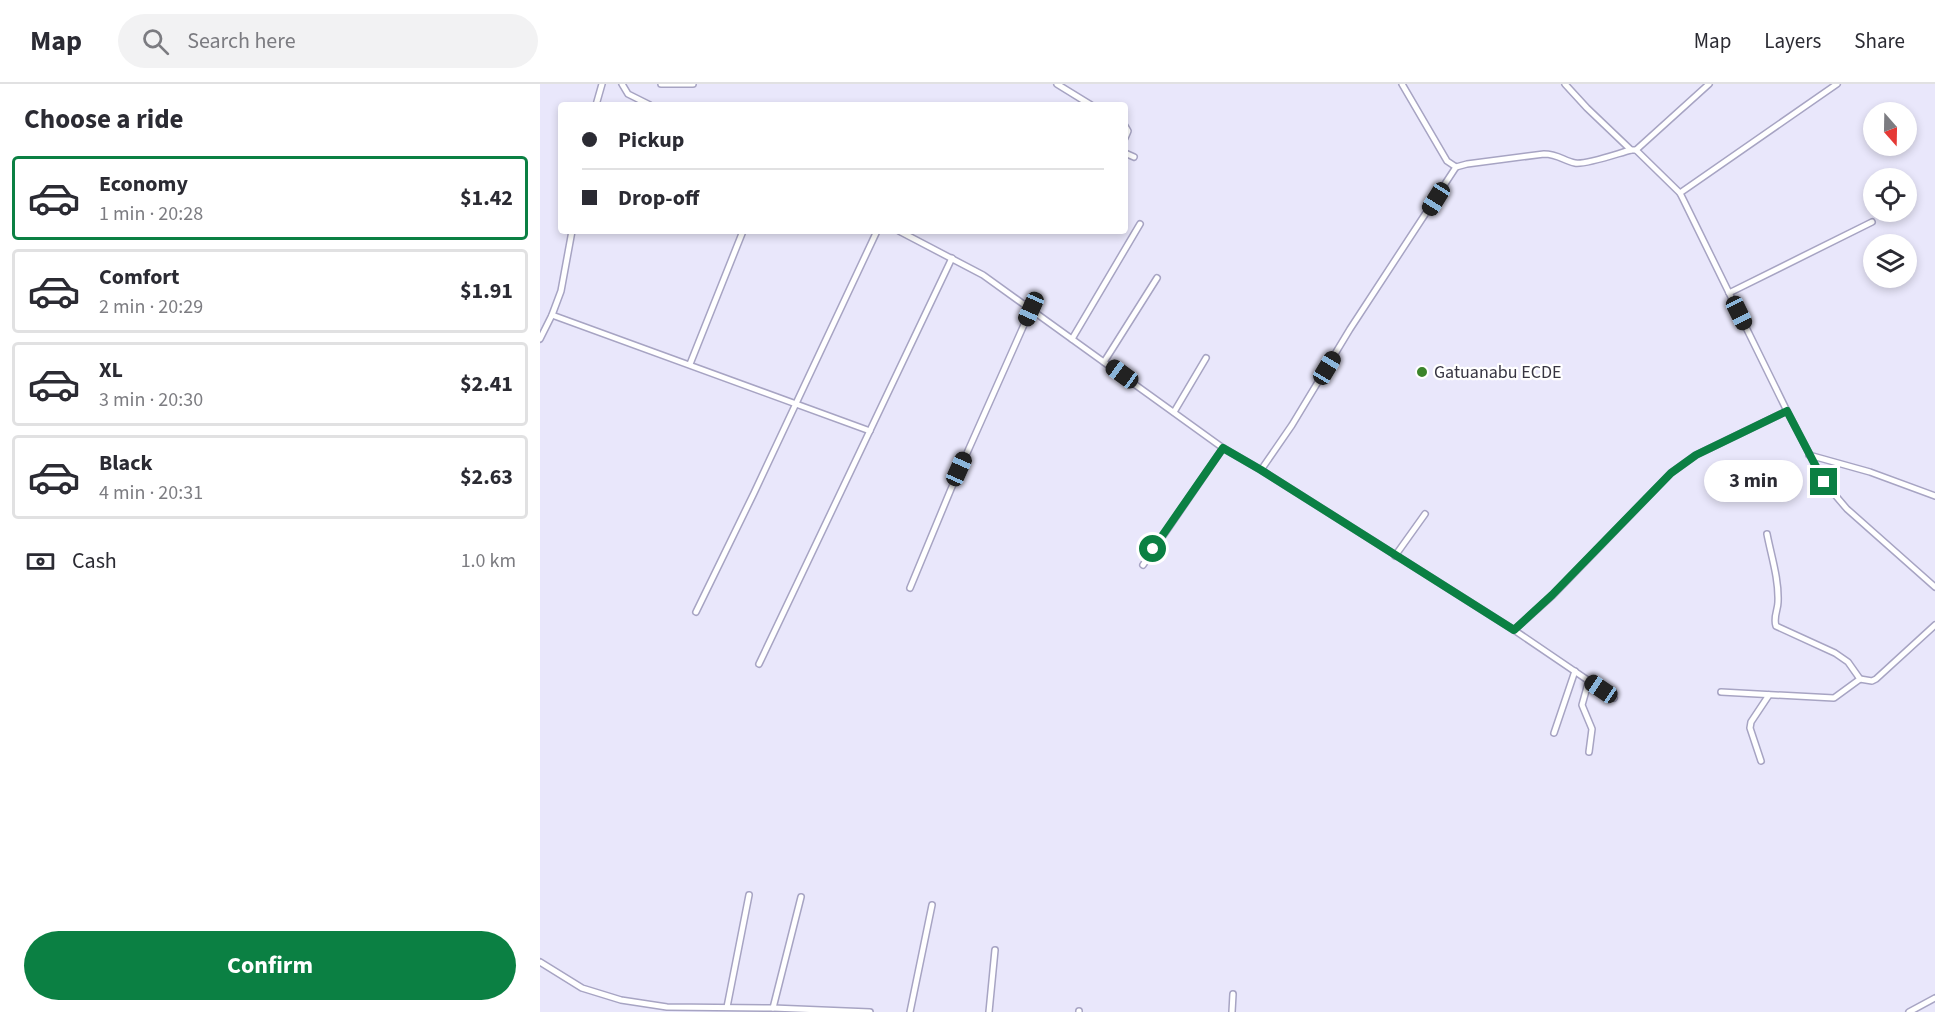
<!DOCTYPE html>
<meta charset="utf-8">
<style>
body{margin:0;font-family:"Source Sans 3",sans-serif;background:#f2f2f3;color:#2b2b33;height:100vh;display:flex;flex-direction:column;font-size:22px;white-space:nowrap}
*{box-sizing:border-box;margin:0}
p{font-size:20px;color:#7c7c81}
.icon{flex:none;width:33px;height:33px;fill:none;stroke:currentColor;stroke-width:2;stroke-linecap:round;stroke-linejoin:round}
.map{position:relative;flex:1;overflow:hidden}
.details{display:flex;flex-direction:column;background:#fff;width:540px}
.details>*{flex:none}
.guide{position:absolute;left:18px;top:18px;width:570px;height:132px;border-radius:6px;box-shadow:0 3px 9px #0003;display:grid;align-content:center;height:132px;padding:0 24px;background:#fff}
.needle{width:39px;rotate:160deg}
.tools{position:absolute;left:1323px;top:18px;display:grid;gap:12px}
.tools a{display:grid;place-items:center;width:54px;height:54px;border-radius:50%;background:#fff;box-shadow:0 3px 9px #0003;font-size:30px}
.end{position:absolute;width:27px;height:27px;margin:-14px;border:8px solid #0b8043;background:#fff;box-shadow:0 0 0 3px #fff}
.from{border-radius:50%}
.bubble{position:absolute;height:42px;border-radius:21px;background:#fff;box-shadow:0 3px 9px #0003;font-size:20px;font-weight:700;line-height:42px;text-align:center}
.car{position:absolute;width:18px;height:36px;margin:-18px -9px;border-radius:8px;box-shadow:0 0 4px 2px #0007;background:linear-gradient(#222 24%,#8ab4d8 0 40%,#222 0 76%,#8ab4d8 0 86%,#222 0)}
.guide b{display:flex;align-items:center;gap:21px;height:57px;font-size:22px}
.guide b+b{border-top:2px solid #e1e1e2}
.guide i{width:15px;height:15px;background:#2b2b33}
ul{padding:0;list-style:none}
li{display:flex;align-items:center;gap:18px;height:84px;margin:0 12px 9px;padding:0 12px;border:3px solid #e1e1e2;border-radius:6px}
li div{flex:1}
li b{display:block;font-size:22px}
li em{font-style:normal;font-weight:700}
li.selected{border-color:#0b8043}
li>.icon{width:54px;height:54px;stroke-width:1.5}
h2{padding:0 24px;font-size:27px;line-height:72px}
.pay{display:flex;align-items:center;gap:15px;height:66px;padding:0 24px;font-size:22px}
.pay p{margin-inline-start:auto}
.cta{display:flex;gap:12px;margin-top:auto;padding:12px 24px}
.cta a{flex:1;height:69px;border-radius:36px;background:#0b8043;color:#fff;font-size:24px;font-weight:700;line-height:69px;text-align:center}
header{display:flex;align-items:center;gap:36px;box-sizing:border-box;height:84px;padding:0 30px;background:#fff;border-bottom:2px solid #e1e1e2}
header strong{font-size:28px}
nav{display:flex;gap:33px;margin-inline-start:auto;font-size:21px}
.search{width:420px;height:54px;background:#f2f2f3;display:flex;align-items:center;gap:15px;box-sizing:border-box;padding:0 21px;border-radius:33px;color:#7c7c81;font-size:22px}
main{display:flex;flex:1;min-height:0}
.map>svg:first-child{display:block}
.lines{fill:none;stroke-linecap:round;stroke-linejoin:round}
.street-casing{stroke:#a7a4c3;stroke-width:8}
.street{stroke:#fff;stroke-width:5}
.route{stroke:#0b8043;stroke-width:8}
.poi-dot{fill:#3b842a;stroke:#fff;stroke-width:2}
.labels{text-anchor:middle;stroke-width:4.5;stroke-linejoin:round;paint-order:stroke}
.poi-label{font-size:18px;fill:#363441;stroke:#fff;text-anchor:start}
</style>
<header>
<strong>Map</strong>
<div class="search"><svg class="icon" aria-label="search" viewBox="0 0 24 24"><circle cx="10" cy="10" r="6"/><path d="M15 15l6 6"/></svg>Search here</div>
<nav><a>Map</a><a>Layers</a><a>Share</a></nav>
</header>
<main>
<section class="details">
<h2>Choose a ride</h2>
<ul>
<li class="selected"><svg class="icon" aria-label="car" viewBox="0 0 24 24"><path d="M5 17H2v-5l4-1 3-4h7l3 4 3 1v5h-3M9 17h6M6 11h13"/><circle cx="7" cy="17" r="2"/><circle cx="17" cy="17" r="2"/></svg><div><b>Economy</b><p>1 min · 20:28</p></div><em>$1.42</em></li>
<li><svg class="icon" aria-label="car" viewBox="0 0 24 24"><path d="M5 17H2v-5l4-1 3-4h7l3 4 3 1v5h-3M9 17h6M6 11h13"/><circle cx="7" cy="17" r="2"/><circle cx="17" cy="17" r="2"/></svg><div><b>Comfort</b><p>2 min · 20:29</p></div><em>$1.91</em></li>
<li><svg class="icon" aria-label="car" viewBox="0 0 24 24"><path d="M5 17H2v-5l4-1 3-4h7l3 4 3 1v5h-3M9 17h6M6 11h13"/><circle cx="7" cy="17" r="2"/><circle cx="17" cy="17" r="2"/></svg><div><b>XL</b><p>3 min · 20:30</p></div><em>$2.41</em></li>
<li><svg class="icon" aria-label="car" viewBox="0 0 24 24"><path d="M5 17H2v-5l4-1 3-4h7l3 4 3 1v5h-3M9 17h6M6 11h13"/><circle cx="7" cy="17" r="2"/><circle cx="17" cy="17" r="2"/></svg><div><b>Black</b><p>4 min · 20:31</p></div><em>$2.63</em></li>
</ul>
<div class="pay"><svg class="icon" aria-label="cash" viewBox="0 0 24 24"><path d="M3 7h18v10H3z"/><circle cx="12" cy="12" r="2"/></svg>Cash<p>1.0 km</p></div>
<div class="cta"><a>Confirm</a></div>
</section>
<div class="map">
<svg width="1395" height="928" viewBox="0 0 1395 928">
<rect width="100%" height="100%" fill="#e9e7fb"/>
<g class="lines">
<g class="street-casing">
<g id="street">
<polyline points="82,0 88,10 110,21"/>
<polyline points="121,0 153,0"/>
<polyline points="517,0 551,21"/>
<path d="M862 0 907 77 916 83 927 80 1004 70C1018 70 1024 77 1035 79 1046 81 1079 69 1091 66"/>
<polyline points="1025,0 1047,24 1091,66 1096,66 1140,109 1144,117 1247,327 1284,398 1307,425 1395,503"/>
<polyline points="56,21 62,0"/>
<polyline points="585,42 588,47 585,54"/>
<polyline points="1096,66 1169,0"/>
<polyline points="585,69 594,73"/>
<polyline points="1140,109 1297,0"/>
<polyline points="359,147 443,191 683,364 721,386 974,546 1074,614"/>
<polyline points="1189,209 1332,138"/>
<polyline points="12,231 330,347"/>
<polyline points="0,255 12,231 21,207 32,147"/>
<polyline points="532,255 600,140"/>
<polyline points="564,278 617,194"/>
<polyline points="150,280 203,147"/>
<polyline points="634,328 666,274"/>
<polyline points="1269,371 1330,388 1395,412"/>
<polyline points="721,386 752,341 810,245 916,83"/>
<path d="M1227 450C1231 471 1239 495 1238 518 1238 526 1233 533 1236 542L1295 569 1308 578 1320 595"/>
<polyline points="855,472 885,430"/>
<polyline points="603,481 683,364"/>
<polyline points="370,504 411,405 491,225"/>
<polyline points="156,528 214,409 337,147"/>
<polyline points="974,546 1013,511 1131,389 1156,371 1247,327"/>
<polyline points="219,580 412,174"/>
<polyline points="1049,596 1042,621 1052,645 1049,668"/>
<polyline points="1181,608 1294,614 1320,595 1332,597 1336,595 1395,541"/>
<polyline points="1014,649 1035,587"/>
<polyline points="1221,677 1210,644 1211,638 1229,611"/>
<polyline points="0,878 42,904 81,916 127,923 233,924 330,928"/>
<polyline points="187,923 209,811"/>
<polyline points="233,924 261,813"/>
<polyline points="370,928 392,821"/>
<polyline points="449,928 455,866"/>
<polyline points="539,928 539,927"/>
<polyline points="692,928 693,910"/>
<polyline points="1369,928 1395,914"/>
</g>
</g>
<use href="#street" class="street"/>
</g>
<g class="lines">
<polyline class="route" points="613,465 683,364 721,386 974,546 1012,511 1131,389 1156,371 1247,327 1284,398"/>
</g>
<circle class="poi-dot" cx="882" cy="288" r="6"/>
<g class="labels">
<g class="poi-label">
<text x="894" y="294">Gatuanabu ECDE</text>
</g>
</g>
</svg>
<div class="tools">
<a><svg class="needle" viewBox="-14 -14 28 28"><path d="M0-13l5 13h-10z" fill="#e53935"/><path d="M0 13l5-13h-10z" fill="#7c7c81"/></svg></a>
<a><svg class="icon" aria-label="locate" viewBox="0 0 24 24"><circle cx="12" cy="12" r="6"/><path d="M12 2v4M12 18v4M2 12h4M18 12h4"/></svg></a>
<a><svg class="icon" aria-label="layers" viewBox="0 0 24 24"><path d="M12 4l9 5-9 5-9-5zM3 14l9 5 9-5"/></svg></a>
</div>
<i class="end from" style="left:613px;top:465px"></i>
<i class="end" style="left:1284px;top:398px"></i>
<div class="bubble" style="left:1164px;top:376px;width:99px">3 min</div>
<i class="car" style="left:896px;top:115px;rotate:212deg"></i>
<i class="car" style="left:491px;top:225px;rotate:204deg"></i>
<i class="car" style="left:1199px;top:229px;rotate:154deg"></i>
<i class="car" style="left:787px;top:284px;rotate:31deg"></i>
<i class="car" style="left:582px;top:290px;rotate:306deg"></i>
<i class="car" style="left:419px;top:385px;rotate:24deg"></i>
<i class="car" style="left:1061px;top:605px;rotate:304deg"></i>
<div class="guide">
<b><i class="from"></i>Pickup</b>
<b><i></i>Drop-off</b>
</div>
</div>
</main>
